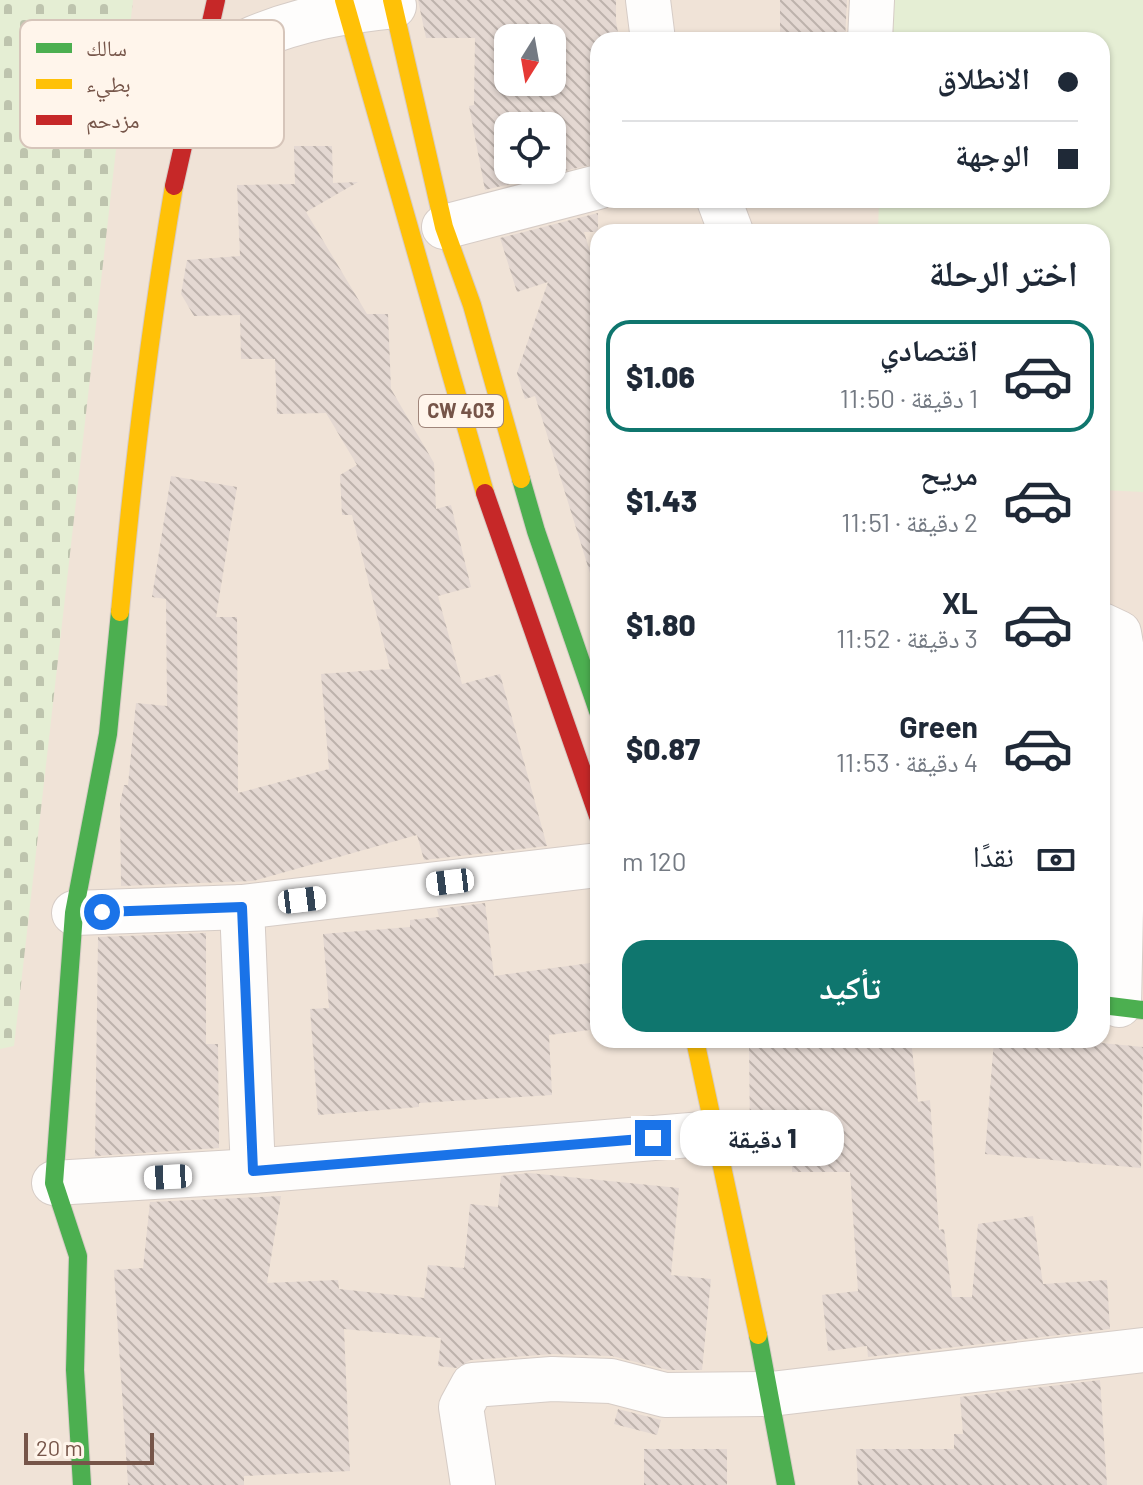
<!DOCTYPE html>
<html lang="ar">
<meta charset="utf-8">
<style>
body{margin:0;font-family:Barlow,"Noto Naskh Arabic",sans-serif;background:#f2f2f3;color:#1f2937;direction:rtl;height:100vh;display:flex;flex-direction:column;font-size:30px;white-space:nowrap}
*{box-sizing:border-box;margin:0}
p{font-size:26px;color:#747a83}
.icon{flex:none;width:44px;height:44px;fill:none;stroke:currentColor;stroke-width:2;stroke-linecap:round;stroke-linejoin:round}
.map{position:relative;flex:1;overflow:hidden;direction:ltr}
.details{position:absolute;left:590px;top:224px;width:520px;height:824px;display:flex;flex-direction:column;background:#fff;border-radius:24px;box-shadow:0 2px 6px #0004;direction:rtl}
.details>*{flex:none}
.banner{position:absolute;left:590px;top:32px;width:520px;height:176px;border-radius:24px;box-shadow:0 2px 6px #0004;direction:rtl;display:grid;align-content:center;height:176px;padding:0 32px;background:#fff}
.needle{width:52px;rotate:191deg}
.fabs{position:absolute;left:494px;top:24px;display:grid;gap:16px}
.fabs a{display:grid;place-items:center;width:72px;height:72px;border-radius:16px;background:#fff;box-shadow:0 2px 6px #0004;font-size:40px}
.scale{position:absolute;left:24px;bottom:20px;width:130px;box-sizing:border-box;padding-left:8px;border:4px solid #765549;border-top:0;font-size:22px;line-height:28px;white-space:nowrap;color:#765549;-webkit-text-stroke:6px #fff5eb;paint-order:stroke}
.end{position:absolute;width:36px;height:36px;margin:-18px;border:10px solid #1a73e8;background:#fff;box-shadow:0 0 0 4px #fff}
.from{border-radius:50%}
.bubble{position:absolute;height:56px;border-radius:24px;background:#fff;box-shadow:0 2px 6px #0004;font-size:26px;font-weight:800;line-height:56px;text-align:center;direction:rtl}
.car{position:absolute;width:24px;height:48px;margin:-24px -12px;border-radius:10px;box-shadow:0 0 6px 2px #0007;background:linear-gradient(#fff 24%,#345 0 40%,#fff 0 76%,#345 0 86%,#fff 0)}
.banner b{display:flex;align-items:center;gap:28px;height:76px;font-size:30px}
.banner b+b{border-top:2px solid #e0e1e3}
.banner i{width:20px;height:20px;background:#1f2937}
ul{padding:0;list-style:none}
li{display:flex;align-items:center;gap:24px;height:112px;margin:0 16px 12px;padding:0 16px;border:4px solid transparent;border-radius:24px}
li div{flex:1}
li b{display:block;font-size:30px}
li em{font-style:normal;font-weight:800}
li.on{border-color:#0f766e}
li>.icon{width:72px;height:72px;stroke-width:1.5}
h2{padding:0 32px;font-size:36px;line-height:96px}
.pay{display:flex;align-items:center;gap:20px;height:88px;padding:0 32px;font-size:30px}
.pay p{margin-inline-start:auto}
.cta{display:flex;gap:16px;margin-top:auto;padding:16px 32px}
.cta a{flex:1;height:92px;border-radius:24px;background:#0f766e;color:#fff;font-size:32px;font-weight:800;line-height:92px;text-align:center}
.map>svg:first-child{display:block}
.residential{fill:#f0e3d7;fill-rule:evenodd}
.cemetery{fill:url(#cemetery-stones)}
.pitch{fill:#e5eed4}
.building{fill:url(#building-back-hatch);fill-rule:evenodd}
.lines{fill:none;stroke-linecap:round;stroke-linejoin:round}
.street-casing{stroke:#d6ccc6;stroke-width:46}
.fast-casing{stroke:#d7ccc6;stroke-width:20}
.slow-casing{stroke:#d7ccc6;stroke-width:20}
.jam-casing{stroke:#d7ccc6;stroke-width:20}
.street{stroke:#fefdfc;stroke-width:44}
.fast{stroke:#4caf50;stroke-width:18}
.slow{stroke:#ffc107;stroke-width:18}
.jam{stroke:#c62828;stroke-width:18}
.route{stroke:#1a73e8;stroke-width:10}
.labels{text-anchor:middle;stroke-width:6;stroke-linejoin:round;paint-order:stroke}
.shield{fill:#fff5eb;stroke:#9f857a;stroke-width:2}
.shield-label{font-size:20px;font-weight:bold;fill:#765549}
.key{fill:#fff5eb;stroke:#d6c5ba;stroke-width:2}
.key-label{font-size:22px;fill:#765549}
</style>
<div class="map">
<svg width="1143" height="1485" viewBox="0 0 1143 1485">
<defs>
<pattern id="cemetery-stones" width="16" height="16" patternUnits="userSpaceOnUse" patternTransform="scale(2)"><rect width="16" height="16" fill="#e5eed4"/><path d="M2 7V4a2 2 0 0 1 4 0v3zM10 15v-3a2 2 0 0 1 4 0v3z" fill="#bec4ae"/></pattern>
<pattern id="building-back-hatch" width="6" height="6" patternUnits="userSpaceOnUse" patternTransform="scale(2)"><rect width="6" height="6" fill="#e4d8d2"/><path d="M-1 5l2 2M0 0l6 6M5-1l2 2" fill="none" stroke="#bdb2ac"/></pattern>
</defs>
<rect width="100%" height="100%" fill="#f7f1ea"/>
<path class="residential" d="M0 0H1143V1485H0ZM508 38H552V82H508ZM598 40H1102V200H598ZM508 126H552V170H508ZM598 232H1102V1040H598Z"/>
<polygon class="cemetery" points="0,0 133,0 14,1046 0,1049"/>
<polygon class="pitch" points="888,0 1143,0 1143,492 1102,490 1102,232 878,232 879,200 1102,200 1102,40 886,40"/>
<g class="building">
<path d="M418 0H616V20L619 40H598V163L485 190 469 106 474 105 475 38H426ZM508 38H552V82H508ZM508 126H552V170H508Z"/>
<polygon points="780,0 847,0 845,40 780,40"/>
<polygon points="294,146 332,146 333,183 358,182 306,212 367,314 388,314 391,389 434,463 436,509 451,505 471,587 438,596 462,684 500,674 547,846 424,860 417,835 253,881 121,886 120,804 124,785 128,785 136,703 167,706 166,599 152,597 171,476 237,487 216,617 237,617 238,793 329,769 321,674 390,669 352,515 342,515 340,475 357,465 326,413 277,414 275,359 241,359 240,315 194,316 181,294 187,260 240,256 237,185 295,184"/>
<polygon points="598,213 598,232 584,232 598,277 598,572 590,573 535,396 525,399 517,373 548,282 517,292 500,238"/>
<polygon points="485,903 494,976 598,962 598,1029 549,1035 552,1095 419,1103 419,1107 318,1115 310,1009 329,1008 323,934 410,927 410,920 439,917 437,909"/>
<polygon points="206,933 206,1044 218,1044 219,1148 95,1156 98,937"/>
<polygon points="749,1040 911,1040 918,1102 930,1100 939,1230 944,1229 952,1297 972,1297 978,1224 1033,1216 1043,1284 1107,1280 1110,1329 868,1357 867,1346 828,1351 822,1295 858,1291 850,1172 792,1172 792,1138 750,1138"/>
<polygon points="994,1040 1071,1040 1143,1047 1141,1168 985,1154"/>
<polygon points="529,1173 679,1188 671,1275 711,1279 702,1370 668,1370 612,1356 553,1354 471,1360 456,1368 438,1366 441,1338 344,1329 350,1471 244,1476 244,1485 128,1485 114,1270 143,1268 150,1202 281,1196 267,1283 338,1280 339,1289 424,1298 428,1265 464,1268 470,1204 498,1207 501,1176"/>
<polygon points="1100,1380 1107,1485 858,1485 856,1449 954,1449 954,1434 963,1434 960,1397"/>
<polygon points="618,1409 661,1420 657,1435 614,1424"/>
<rect x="644" y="1449" width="83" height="36"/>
</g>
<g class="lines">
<g class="street-casing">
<g id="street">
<polyline points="648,0 653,40"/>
<polyline points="870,40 872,0"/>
<path d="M200 71C217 60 235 46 254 38 299 19 345 11 394 6"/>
<polyline points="719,200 731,232"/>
<polyline points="444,227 598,187"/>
<polyline points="1102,625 1119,633 1126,673 1119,1005"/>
<polyline points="242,907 253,1171"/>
<polyline points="74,913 242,907 598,865"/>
<polyline points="54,1183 253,1171 715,1133"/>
<polyline points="473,1485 461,1407 473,1385 552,1379 611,1381 665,1395 771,1394 1143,1350"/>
</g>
</g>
<g class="fast-casing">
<g id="fast">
<polyline points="521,479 536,531 598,711"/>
<polyline points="1102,1005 1143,1010"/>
<polyline points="758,1335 786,1485"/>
<polyline points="82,1485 75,1370 78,1256 54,1183 74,913 108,734 120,612"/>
</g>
</g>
<g class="slow-casing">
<g id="slow">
<polyline points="344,0 485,493"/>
<polyline points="392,0 444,227 472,305 521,479"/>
<path d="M120 612C133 469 150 327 174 186"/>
<polyline points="695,1040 758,1335"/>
</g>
</g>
<g class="jam-casing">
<g id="jam">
<polyline points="174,186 216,0"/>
<polyline points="485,493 598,816"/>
</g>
</g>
<use href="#street" class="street"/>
<use href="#fast" class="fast"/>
<use href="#slow" class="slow"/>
<use href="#jam" class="jam"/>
</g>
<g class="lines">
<polyline class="route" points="102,912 242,907 253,1171 653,1138"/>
</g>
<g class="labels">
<rect class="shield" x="419" y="395" width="84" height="32" rx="6"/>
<g class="shield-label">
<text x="461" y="418">CW 403</text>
</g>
</g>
<rect x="20" y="20" width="264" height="128" rx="12" class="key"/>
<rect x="36" y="43" width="36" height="10" fill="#4caf50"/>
<rect x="36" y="79" width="36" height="10" fill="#ffc107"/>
<rect x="36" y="115" width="36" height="10" fill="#c62828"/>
<g class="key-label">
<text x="86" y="56">سالك</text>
<text x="86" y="92">بطيء</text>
<text x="86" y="128">مزدحم</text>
</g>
</svg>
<div class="fabs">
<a><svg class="needle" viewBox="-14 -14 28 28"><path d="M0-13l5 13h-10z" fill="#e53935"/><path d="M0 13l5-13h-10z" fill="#747a83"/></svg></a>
<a><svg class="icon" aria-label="locate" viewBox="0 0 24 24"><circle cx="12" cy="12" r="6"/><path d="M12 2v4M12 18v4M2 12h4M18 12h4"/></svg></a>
</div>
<div class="scale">20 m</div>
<i class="end from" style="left:102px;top:912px"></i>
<i class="end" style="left:653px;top:1138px"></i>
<div class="bubble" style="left:680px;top:1110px;width:164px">1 دقيقة</div>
<i class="car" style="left:450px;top:882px;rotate:263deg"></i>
<i class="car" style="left:302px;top:900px;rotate:83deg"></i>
<i class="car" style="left:168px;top:1177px;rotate:267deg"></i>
<div class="banner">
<b><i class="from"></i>الانطلاق</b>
<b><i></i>الوجهة</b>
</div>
<section class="details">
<h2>اختر الرحلة</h2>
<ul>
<li class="on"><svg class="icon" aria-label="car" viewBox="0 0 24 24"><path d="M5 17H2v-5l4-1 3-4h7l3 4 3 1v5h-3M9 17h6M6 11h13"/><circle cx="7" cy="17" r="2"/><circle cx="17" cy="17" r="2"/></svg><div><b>اقتصادي</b><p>1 دقيقة · 11:50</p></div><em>$1.06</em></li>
<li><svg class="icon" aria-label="car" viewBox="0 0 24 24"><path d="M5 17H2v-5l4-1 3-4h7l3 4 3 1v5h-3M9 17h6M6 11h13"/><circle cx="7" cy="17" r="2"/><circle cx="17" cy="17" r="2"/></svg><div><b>مريح</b><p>2 دقيقة · 11:51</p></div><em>$1.43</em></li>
<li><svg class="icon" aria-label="car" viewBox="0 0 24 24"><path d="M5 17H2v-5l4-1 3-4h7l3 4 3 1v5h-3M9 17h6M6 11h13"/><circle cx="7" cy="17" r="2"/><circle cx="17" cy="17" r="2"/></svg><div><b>XL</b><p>3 دقيقة · 11:52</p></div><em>$1.80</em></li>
<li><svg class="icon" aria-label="car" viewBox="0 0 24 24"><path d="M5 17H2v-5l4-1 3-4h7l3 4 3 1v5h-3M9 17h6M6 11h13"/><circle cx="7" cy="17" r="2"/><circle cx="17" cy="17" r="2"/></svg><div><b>Green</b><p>4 دقيقة · 11:53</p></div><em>$0.87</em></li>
</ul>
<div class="pay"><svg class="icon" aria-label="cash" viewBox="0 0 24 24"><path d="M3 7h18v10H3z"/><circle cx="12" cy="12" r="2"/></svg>نقدًا<p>120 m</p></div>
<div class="cta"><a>تأكيد</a></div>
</section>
</div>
